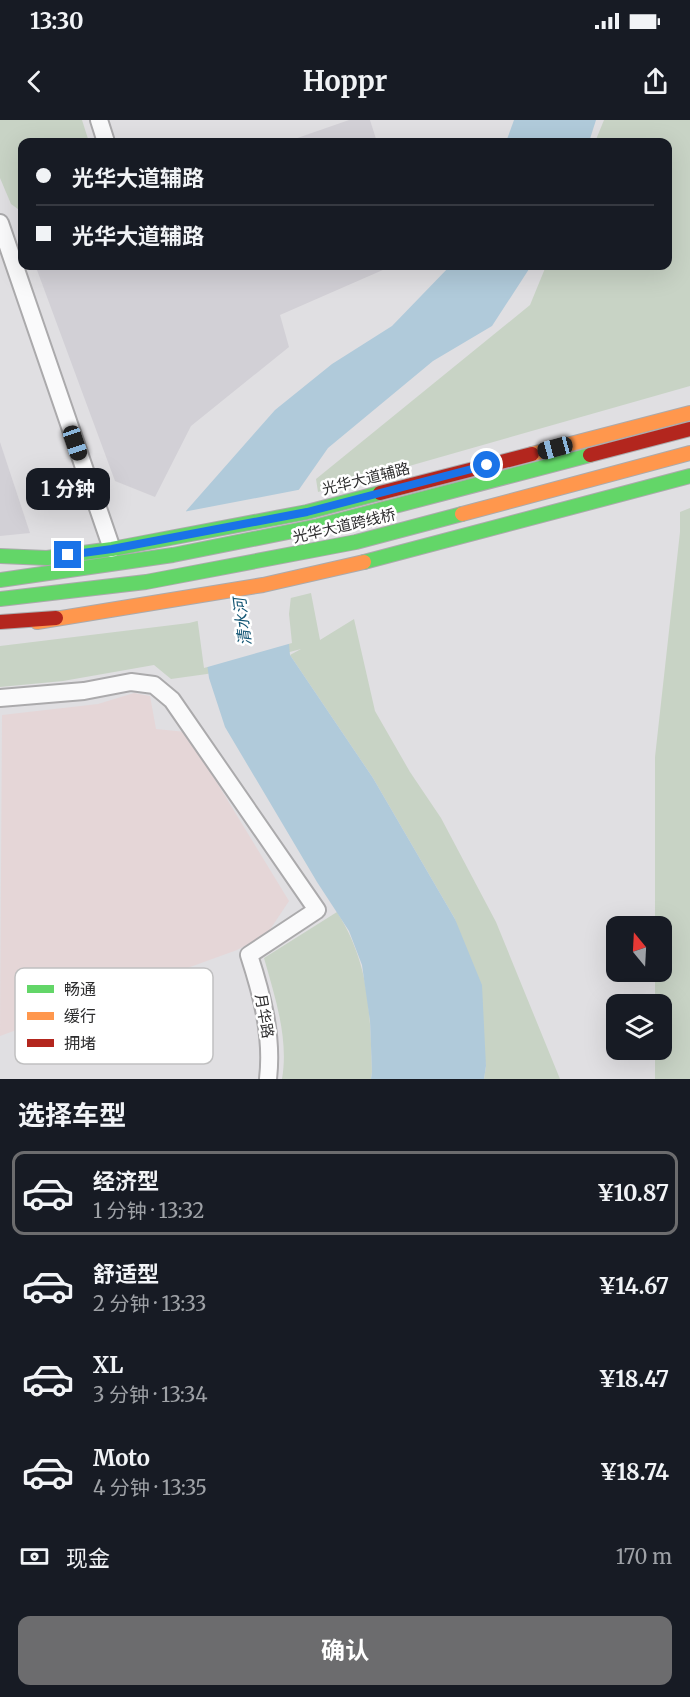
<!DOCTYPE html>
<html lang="zh">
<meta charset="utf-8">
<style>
body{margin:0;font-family:Merriweather,"Noto Sans SC",serif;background:#20242c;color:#f1f3f6;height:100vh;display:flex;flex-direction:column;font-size:22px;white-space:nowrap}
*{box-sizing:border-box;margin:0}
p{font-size:20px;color:#9ea1a6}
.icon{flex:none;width:33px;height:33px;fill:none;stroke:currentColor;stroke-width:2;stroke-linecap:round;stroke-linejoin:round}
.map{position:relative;height:959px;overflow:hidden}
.panel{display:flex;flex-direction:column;background:#171b24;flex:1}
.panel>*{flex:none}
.top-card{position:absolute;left:18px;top:18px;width:654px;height:132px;border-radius:12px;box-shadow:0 6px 24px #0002;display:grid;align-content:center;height:132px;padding:0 18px;background:#171b24}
.needle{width:39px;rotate:342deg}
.fabs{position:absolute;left:606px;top:796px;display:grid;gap:12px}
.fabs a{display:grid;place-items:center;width:66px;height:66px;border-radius:12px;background:#171b24;box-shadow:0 6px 24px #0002;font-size:30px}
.end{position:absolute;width:27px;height:27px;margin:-14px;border:8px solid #1a73e8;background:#fff;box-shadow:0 0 0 3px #fff}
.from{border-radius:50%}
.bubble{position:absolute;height:42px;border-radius:12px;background:#171b24;box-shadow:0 6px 24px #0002;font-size:20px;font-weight:700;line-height:42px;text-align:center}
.car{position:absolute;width:18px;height:36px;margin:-18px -9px;border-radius:8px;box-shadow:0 0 4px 2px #0007;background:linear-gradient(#222 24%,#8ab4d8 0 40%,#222 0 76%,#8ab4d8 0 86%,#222 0)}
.top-card b{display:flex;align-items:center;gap:21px;height:57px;font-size:22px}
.top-card b+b{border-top:2px solid #363941}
.top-card i{width:15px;height:15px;background:#f1f3f6}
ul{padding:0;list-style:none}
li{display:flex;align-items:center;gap:18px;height:84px;margin:0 12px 9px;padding:0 6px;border:3px solid transparent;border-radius:12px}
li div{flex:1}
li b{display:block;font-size:22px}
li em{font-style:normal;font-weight:700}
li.active{border-color:#6c6c6e}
li>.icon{width:54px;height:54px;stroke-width:1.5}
h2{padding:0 18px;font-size:27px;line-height:72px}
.pay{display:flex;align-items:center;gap:15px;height:66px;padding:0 18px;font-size:22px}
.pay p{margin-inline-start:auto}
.button{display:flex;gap:12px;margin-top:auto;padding:12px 18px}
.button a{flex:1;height:69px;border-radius:12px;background:#6c6c6e;color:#fff;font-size:24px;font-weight:700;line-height:69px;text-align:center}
.status{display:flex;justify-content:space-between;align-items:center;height:42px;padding:0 30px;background:#171b24;direction:ltr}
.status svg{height:16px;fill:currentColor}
header{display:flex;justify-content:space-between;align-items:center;height:78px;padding:0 18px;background:#171b24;font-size:27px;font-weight:700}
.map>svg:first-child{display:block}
.built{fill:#d2d0d6}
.industrial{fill:#e5d6d7}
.green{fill:#c8d3c5}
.water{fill:#b0cada}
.pier{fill:#e0dfe2}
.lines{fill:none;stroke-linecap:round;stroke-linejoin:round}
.street-casing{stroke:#abaaac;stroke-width:20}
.fast-casing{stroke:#abaaac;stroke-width:16}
.slow-casing{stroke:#abaaac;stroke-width:16}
.jam-casing{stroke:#abaaac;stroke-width:16}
.street{stroke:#fafafb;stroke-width:16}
.fast{stroke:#63d668;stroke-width:14}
.slow{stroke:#ff974d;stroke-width:14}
.jam{stroke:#b3261e;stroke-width:14}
.route{stroke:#1a73e8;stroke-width:8}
.labels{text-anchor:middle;stroke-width:5;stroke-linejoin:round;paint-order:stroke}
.street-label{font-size:15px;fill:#2e2e2f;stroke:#fff}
.water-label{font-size:16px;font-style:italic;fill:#145674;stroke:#fff}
.key{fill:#fff;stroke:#c0c0c1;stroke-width:1.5}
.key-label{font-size:16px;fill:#2e2e2f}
</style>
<div class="status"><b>13:30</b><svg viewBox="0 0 49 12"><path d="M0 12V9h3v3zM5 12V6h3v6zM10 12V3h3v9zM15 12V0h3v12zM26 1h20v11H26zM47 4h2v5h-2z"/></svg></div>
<header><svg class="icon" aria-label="back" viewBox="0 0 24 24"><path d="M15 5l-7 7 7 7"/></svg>Hoppr<svg class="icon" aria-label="share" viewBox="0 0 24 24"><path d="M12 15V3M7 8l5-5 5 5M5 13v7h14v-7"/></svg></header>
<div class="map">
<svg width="690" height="959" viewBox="0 0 690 959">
<rect width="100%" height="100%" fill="#e0dfe2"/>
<g class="built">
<polygon points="349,0 370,0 377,22 286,22"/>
<polygon points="41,146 392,146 280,195 289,227 191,306 155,377 115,361 37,150"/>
<polygon points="0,322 30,413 0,416"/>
</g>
<polygon class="industrial" points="134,573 150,576 156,609 186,612 289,781 267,814 237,830 0,916 2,595 98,584"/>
<g class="green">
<polygon points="0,0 82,0 89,22 22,22 22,92 11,84 0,58"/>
<polygon points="604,0 690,0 690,266 318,372 316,359 530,185 546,146 668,146 668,22 595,22"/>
<polygon points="690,388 690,959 655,959 655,930 662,930 662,885 655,885 655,852 662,852 662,807 655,807 655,637 680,412 680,392"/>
<polygon points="311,473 320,520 354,499 375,591 410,652 441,698 496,802 560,959 484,959 486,946 455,799 373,658 290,535 301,529 207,554 171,559 154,545 63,561 0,567 0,526 189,503"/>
<path d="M337 792C370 844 370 892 372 952L371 959H282C289 919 275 877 264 838Z"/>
</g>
<g class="water">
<polygon points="514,0 596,0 589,22 506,22"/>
<polygon points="450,146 531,146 492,206 433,241 328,328 298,371 286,494 290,535 373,658 455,799 482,865 486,946 484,959 371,959 372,952 370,901 362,845 349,811 317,762 225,607 209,558 186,391 275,290 332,244 392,206"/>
</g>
<polygon class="pier" points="303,369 289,494 292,523 204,548 183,392"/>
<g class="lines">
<g class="street-casing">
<g id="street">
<polyline points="99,0 106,22"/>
<polyline points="0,103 112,429"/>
<path d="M0 578 84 571 131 562 154 565 172 580 317 790 249 835C262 875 273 916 268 959"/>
</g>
</g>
<g class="fast-casing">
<g id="fast">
<polyline points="0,436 47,438 112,429 307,392 380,373"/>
<polyline points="364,442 690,356"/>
<polyline points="0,460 173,435 318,406 590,335"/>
<polyline points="0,479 146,462 356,422 462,394"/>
</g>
</g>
<g class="slow-casing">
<g id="slow">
<polyline points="532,334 690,293"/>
<polyline points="462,394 690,333"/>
<polyline points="37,502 263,465 364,442"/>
</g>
</g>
<g class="jam-casing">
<g id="jam">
<polyline points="590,335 690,309"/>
<polyline points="380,373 532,334"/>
<polyline points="0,502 56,498"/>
</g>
</g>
<use href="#street" class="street"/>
<use href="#fast" class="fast"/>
<use href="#slow" class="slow"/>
<use href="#jam" class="jam"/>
</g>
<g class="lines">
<polyline class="route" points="68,435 112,429 307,392 487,345"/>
</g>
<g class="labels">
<g class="street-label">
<text transform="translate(366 359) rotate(-14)" y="5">光华大道辅路</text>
<text transform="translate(344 406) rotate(-13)" y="5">光华大道跨线桥</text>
<text transform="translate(264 896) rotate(80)" y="5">月华路</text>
</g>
<g class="water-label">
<text transform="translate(242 502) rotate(-97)" y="6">清水河</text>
</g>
</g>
<rect x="15" y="848" width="198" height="96" rx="9" class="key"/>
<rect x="27" y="865" width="27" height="8" fill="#63d668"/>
<rect x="27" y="892" width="27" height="8" fill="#ff974d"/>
<rect x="27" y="919" width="27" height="8" fill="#b3261e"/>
<g class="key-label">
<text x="64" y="875">畅通</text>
<text x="64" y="902">缓行</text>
<text x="64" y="929">拥堵</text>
</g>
</svg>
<div class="fabs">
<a><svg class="needle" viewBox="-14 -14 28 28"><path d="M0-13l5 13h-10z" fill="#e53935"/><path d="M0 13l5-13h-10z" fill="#9ea1a6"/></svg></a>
<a><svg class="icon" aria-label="layers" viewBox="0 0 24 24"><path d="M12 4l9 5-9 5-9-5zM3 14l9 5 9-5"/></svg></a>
</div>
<i class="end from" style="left:487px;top:345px"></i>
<i class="end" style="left:68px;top:435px"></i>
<div class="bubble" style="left:26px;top:348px;width:84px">1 分钟</div>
<i class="car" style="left:75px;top:323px;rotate:161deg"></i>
<i class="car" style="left:555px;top:328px;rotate:255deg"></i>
<div class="top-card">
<b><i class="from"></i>光华大道辅路</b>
<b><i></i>光华大道辅路</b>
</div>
</div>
<section class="panel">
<h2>选择车型</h2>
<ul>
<li class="active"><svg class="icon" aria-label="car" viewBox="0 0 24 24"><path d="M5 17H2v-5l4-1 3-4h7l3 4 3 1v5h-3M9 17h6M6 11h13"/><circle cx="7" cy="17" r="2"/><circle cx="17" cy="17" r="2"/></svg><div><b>经济型</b><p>1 分钟 · 13:32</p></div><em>¥10.87</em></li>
<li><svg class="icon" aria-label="car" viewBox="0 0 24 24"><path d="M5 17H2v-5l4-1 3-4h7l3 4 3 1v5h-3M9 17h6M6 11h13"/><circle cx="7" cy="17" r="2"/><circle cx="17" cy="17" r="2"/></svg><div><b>舒适型</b><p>2 分钟 · 13:33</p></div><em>¥14.67</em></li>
<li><svg class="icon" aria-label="car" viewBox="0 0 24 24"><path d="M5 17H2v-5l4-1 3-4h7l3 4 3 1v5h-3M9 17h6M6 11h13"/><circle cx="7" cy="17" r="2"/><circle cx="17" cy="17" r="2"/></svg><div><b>XL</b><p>3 分钟 · 13:34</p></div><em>¥18.47</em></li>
<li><svg class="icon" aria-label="car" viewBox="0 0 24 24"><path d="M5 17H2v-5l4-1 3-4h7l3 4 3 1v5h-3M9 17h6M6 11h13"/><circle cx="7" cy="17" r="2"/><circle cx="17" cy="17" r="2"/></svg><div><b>Moto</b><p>4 分钟 · 13:35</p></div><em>¥18.74</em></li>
</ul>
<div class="pay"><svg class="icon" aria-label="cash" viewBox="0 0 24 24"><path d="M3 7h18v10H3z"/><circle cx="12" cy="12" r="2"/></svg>现金<p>170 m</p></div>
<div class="button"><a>确认</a></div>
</section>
